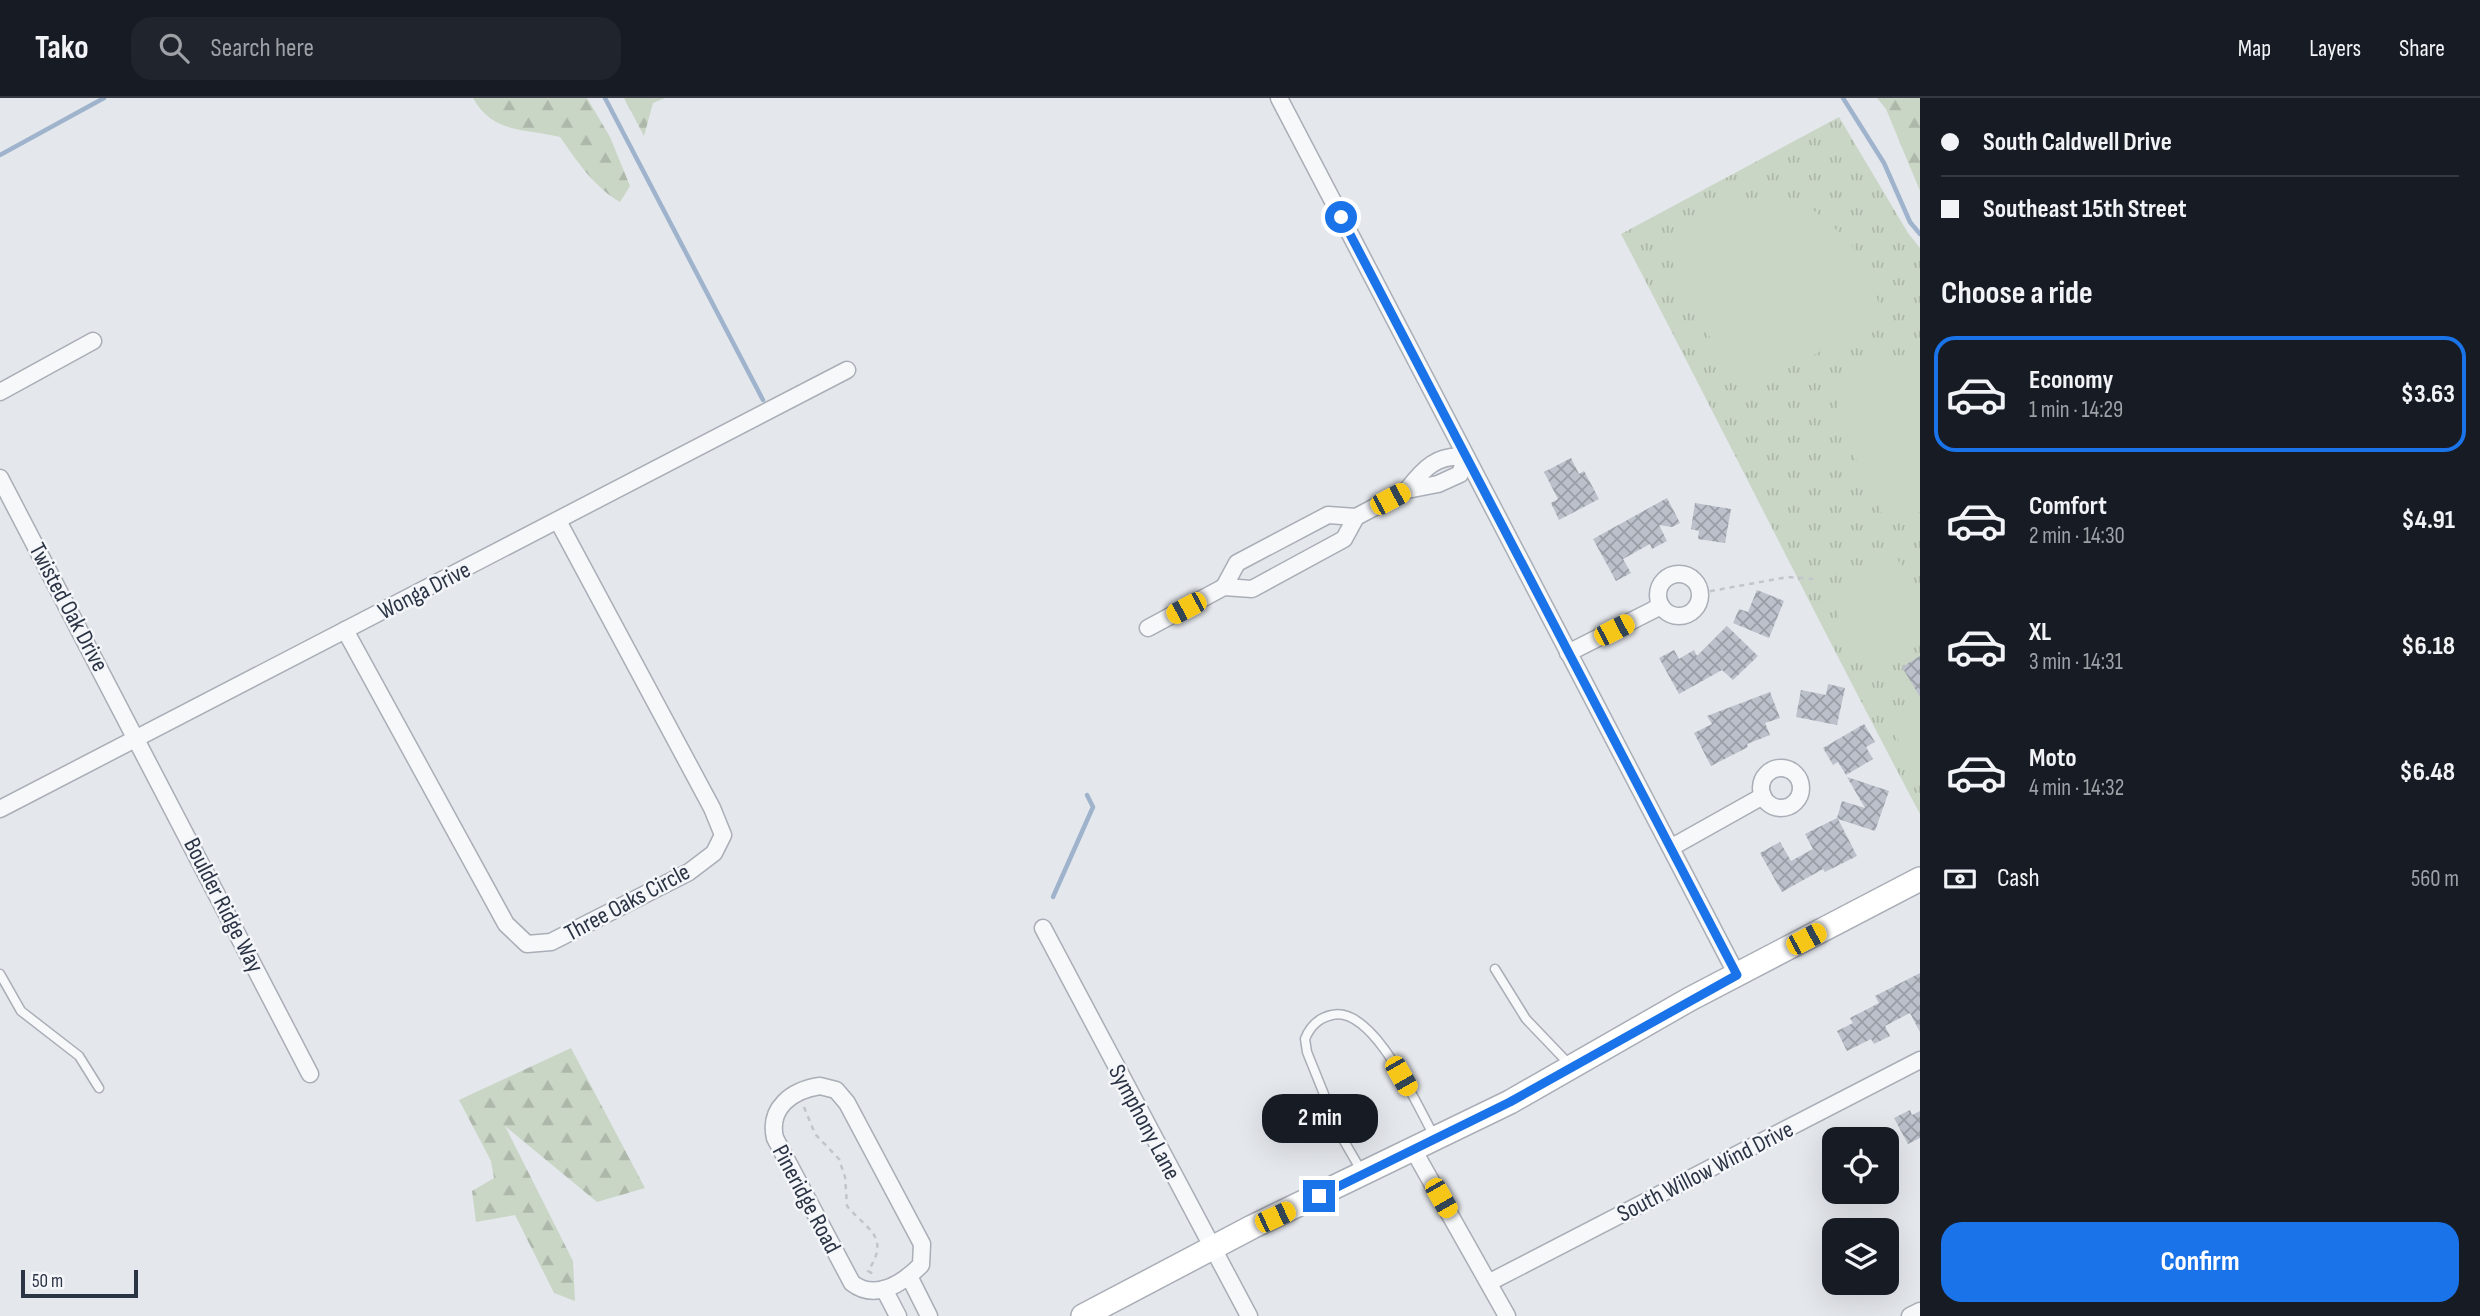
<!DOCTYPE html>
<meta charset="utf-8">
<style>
body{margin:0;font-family:"Sofia Sans Condensed",sans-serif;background:#20242c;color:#f1f3f6;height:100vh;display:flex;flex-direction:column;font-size:26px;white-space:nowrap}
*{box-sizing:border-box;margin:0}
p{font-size:23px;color:#9ea1a6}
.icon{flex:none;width:38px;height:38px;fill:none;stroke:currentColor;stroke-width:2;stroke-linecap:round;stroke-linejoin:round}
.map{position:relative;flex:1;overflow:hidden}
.side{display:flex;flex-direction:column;background:#171b24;width:560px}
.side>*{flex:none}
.guide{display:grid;align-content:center;height:154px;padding:0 21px;background:#171b24}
.controls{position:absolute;left:1822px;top:1029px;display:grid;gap:14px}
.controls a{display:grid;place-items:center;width:77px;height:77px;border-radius:14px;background:#171b24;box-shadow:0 7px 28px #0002;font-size:35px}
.scale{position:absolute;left:21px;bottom:18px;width:117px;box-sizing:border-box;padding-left:7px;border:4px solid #2b3445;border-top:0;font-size:19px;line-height:24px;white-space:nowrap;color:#2b3445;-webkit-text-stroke:5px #f4f6f9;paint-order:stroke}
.end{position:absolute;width:32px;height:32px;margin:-16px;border:9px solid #1a73e8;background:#fff;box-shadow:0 0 0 4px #fff}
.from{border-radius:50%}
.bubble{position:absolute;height:49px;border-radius:21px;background:#171b24;box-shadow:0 7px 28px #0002;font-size:23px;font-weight:700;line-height:49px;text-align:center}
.car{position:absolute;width:21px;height:42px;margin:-21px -10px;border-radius:9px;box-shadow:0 0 5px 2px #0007;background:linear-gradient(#f5c518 24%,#345 0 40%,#f5c518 0 76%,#345 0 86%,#f5c518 0)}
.guide b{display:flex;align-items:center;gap:24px;height:66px;font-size:26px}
.guide b+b{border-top:2px solid #363941}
.guide i{width:18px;height:18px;background:#f1f3f6}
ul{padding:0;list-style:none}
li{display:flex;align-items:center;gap:21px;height:116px;margin:0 14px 10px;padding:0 7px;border:4px solid transparent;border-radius:21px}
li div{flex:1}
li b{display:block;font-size:26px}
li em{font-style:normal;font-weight:700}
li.selected{border-color:#1a73e8}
li>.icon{width:63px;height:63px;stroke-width:1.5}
h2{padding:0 21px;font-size:32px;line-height:84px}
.pay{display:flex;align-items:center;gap:18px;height:77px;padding:0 21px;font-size:26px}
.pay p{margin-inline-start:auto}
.action{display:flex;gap:14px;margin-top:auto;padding:14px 21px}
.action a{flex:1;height:80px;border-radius:21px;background:#1a73e8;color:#fff;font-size:28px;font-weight:700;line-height:80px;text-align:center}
header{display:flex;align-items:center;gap:42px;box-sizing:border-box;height:98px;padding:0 35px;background:#171b24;border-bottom:2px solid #363941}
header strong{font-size:33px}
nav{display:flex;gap:38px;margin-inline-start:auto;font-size:24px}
.search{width:490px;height:63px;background:#20242c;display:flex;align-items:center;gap:18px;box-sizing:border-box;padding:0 24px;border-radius:21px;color:#9ea1a6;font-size:26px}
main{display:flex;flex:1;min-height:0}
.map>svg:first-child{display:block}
.grass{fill:url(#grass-tufts)}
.forest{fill:url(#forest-firs)}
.pitch{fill:#c9d6c5}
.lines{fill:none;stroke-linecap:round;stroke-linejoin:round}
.stream{stroke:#9fb4cc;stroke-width:4.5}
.building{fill:url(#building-cross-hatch)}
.service-casing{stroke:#a9aeb7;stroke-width:11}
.minor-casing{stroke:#a9aeb7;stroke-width:19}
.secondary-casing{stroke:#a9aeb7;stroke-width:26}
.path{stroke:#c2c5cb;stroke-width:2.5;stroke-dasharray:5 5;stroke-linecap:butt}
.service{stroke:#f7f8fa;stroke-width:8}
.minor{stroke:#f7f8fa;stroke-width:16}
.secondary{stroke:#fff;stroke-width:23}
.route{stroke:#1a73e8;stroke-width:9}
.labels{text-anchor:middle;stroke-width:5;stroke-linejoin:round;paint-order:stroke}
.street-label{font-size:24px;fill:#2b3445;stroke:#f4f6f9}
</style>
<header>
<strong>Tako</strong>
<div class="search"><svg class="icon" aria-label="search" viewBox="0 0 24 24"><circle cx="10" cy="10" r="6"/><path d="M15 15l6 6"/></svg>Search here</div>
<nav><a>Map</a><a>Layers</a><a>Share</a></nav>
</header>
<main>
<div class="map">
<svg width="1920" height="1218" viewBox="0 0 1920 1218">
<defs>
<pattern id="grass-tufts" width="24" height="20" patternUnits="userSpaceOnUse" patternTransform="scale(1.75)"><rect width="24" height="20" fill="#c9d6c5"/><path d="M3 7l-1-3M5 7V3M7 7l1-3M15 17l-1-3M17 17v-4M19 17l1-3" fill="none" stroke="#adb8ab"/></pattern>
<pattern id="forest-firs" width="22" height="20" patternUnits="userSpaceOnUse" patternTransform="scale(1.75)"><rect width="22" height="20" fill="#c9d6c5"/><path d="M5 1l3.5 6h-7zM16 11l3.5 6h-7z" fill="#adb8ab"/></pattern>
<pattern id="building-cross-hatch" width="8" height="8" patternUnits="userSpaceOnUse" patternTransform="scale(1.75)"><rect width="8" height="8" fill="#bbc0ca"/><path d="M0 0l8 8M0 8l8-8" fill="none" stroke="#989da6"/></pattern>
</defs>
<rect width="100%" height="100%" fill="#e4e7ec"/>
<path class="grass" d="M1839 19 1908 135 1920 150V716C1818 524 1722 329 1621 136Z"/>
<g class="forest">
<path d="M473 0H587L610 39 630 88 620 104C593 88 578 64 560 39 524 30 493 36 473 0Z"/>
<polygon points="624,0 665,0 653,5 644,38"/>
<polygon points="1877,0 1920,0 1920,93 1886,11"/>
<polygon points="571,950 645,1090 597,1104 505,1028 573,1163 575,1203 554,1195 515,1117 476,1124 472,1093 494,1080 491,1063 459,1002"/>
</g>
<g class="pitch">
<polygon points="1800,101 1850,143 1878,203 1878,223 1751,290 1732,283 1661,141 1734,106"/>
<polygon points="1920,259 1920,414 1897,426 1885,422 1837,321 1837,286 1870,268"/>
<polygon points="1892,451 1920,503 1920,538 1867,564 1856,560 1839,524 1838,493 1860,471"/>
<polygon points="1920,610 1920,679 1892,630 1899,621"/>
</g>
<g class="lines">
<g class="stream">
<polyline points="605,0 763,302"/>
<polyline points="1843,0 1884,65 1910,124 1920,136"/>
<polyline points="0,57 104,0"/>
<polyline points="1053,799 1093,709 1087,697"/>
</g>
</g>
<g class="building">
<polygon points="1571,360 1579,376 1584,373 1599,401 1559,422 1551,405 1558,401 1544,374"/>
<polygon points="1667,400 1680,425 1672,429 1659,427 1667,443 1652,451 1650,446 1623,461 1631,475 1616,483 1593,441"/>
<polygon points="1695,405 1731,411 1725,445 1698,441 1699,433 1691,431"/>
<polygon points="1757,492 1784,503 1769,540 1733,525 1739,511 1748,514"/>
<polygon points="1727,528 1758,558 1733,582 1722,572 1679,596 1659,560 1674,552 1679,561 1694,552 1697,558"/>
<polygon points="1920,558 1920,599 1902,569"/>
<polygon points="1828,586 1845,590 1837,627 1796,619 1801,592 1826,597"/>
<polygon points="1770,594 1780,620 1765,625 1770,637 1747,646 1748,649 1711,668 1694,635 1712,626 1707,618"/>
<polygon points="1864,626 1875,644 1866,649 1873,661 1846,677 1838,664 1833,667 1823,650"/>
<polygon points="1847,679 1889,693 1875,733 1838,721 1857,758 1825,774 1823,771 1782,794 1760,755 1780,744 1791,763 1813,751 1805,736 1837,720 1842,703 1865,710"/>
<polygon points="1920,875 1920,934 1910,915 1885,928 1890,938 1874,946 1871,941 1847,953 1837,933 1853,925 1850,920 1879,905 1875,898"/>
<polygon points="1910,1012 1912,1017 1920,1013 1920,1040 1908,1046 1894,1020"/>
</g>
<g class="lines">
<g class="service-casing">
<g id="service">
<polyline points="1495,871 1526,921 1570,967"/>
<polyline points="0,876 21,913 79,958 99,990"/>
<path d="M1362 1074 1340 1036 1307 954 1305 941C1310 928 1318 920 1332 917 1373 907 1417 1007 1434 1038"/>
</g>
</g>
<g class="minor-casing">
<g id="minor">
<polyline points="1279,0 1737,877"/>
<polyline points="0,294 93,243"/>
<polyline points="0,380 310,976"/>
<circle cx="1679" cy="497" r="21"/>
<polyline points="1224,489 1237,465 1328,417 1356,419"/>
<path d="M1148 530 1224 489 1252 491 1344 441 1356 419 1407 392 1438 386 1460 376 1466 359C1437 356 1424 370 1407 392"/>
<polyline points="345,532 506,826 527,846 551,844 689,774 714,755 723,737 712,710 558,423"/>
<polyline points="1568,555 1661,508"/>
<circle cx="1781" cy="690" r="20"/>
<polyline points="0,711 847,272"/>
<polyline points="1672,749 1763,698"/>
<polyline points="1043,830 1249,1218"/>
<path d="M820 988 836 992 847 1005 922 1146 921 1167C902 1186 875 1203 852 1185L775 1040C768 1010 792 992 820 988Z"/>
<polyline points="1414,1053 1507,1218"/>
<polyline points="909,1178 929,1218"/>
<polyline points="1490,1184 1920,962"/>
<polyline points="884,1191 898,1218"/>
<polyline points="1910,1218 1920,1213"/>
</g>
</g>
<g class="secondary-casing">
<polyline id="secondary" points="1083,1218 1252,1129 1510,1004 1690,901 1920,781"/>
</g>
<g class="path">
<polyline points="1700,495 1788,479 1813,481"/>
<path d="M804 1009 815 1036 839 1061 845 1079 847 1108C867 1132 891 1138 868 1173L875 1177"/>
</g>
<use href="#service" class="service"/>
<use href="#minor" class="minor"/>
<use href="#secondary" class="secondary"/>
</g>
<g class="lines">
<polyline class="route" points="1319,1098 1510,1004 1737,877 1341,119"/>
</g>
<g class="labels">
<g class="street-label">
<text transform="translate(424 492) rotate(-27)" y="8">Wonga Drive</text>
<text transform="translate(69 509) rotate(62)" y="8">Twisted Oak Drive</text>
<text transform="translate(627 804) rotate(-28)" y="8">Three Oaks Circle</text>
<text transform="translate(224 807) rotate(63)" y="8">Boulder Ridge Way</text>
<text transform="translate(1145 1024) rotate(62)" y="8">Symphony Lane</text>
<text transform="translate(1705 1073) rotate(-27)" y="8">South Willow Wind Drive</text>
<text transform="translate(807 1101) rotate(62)" y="8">Pineridge Road</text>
</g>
</g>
</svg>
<div class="controls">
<a><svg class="icon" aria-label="locate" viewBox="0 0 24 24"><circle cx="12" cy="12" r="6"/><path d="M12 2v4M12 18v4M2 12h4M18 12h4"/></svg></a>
<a><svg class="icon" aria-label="layers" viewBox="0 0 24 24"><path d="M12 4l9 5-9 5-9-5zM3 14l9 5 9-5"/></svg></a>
</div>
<div class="scale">50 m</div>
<i class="end from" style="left:1341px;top:119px"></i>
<i class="end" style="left:1319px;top:1098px"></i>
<div class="bubble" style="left:1262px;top:996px;width:116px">2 min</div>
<i class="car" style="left:1390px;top:401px;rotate:62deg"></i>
<i class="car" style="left:1186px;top:510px;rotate:242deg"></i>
<i class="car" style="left:1614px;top:532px;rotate:63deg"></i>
<i class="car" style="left:1806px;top:841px;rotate:62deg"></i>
<i class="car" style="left:1401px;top:978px;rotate:150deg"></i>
<i class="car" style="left:1441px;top:1100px;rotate:150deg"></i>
<i class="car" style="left:1275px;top:1119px;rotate:65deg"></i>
</div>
<section class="side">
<div class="guide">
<b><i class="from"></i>South Caldwell Drive</b>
<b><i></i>Southeast 15th Street</b>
</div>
<h2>Choose a ride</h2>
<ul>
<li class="selected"><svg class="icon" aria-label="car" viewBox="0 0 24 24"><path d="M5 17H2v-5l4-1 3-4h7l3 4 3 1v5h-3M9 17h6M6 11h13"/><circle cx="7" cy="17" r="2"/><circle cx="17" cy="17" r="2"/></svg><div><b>Economy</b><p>1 min · 14:29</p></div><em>$3.63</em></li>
<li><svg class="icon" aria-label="car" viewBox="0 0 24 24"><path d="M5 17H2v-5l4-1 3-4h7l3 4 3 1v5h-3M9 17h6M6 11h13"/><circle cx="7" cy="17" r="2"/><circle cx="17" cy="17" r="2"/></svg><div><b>Comfort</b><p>2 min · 14:30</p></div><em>$4.91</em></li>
<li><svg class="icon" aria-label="car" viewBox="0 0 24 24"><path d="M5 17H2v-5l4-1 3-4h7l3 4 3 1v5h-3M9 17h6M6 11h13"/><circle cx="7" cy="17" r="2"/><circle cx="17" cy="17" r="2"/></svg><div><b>XL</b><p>3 min · 14:31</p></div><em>$6.18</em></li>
<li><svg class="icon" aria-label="car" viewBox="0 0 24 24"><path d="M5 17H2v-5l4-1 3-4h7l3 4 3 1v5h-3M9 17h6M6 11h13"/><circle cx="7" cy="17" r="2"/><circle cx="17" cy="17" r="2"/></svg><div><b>Moto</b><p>4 min · 14:32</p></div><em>$6.48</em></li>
</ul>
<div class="pay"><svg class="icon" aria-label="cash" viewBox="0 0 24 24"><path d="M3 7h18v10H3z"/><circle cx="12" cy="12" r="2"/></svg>Cash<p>560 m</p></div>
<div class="action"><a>Confirm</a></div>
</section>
</main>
